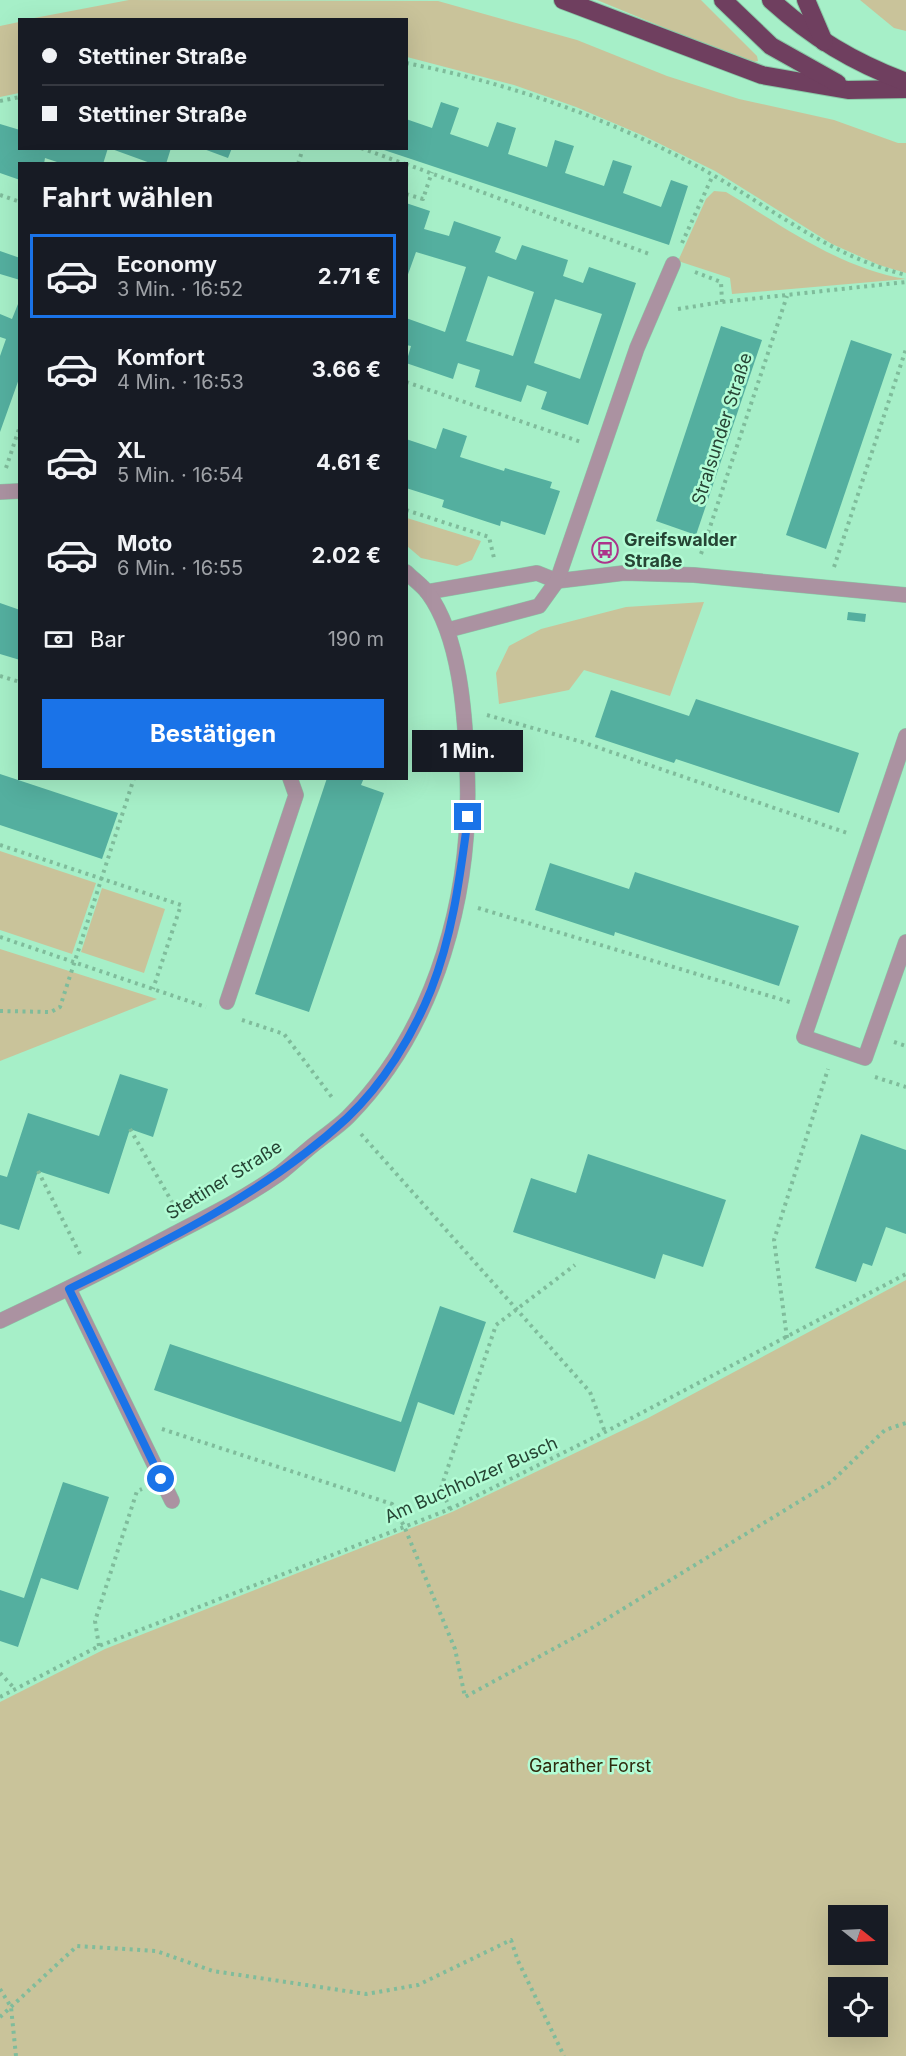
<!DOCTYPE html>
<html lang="de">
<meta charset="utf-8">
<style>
body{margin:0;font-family:Inter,sans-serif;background:#20242c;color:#f1f3f6;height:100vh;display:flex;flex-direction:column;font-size:22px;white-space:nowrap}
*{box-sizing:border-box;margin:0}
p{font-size:20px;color:#9ea1a6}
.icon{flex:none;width:33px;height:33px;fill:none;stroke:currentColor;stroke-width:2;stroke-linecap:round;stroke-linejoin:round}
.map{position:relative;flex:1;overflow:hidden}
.drawer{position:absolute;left:18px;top:162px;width:390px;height:618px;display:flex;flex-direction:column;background:#171b24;border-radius:0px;box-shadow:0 6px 24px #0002}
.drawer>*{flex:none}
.hud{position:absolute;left:18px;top:18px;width:390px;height:132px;border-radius:0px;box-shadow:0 6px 24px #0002;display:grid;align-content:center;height:132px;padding:0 24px;background:#171b24}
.needle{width:39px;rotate:108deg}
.fabs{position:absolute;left:828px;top:1905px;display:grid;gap:12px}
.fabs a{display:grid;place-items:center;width:60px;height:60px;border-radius:0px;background:#171b24;box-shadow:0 6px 24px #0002;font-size:30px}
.end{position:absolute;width:27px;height:27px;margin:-14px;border:8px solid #1a73e8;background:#fff;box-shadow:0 0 0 3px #fff}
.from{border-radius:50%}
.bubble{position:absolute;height:42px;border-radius:0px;background:#171b24;box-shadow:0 6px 24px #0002;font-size:20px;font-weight:700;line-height:42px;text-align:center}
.hud b{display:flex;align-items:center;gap:21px;height:57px;font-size:22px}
.hud b+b{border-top:2px solid #363941}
.hud i{width:15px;height:15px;background:#f1f3f6}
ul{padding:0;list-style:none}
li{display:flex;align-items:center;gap:18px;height:84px;margin:0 12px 9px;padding:0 12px;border:3px solid transparent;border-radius:0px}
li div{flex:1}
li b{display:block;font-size:22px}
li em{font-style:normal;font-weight:700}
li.selected{border-color:#1a73e8}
li>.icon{width:54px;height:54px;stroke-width:1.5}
h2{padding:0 24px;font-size:27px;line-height:72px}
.pay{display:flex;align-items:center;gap:15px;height:66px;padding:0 24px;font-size:22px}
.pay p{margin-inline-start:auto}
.button{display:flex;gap:12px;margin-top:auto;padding:12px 24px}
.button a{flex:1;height:69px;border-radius:0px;background:#1a73e8;color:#fff;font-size:24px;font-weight:700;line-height:69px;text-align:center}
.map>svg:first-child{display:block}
.green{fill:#c9c39a;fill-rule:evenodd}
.building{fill:#54af9f;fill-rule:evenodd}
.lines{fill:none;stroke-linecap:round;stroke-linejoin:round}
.minor-casing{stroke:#8ac9a7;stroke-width:16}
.highway-casing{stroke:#8ac9a7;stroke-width:20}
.path{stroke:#7fbc9b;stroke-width:4;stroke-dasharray:3 4.5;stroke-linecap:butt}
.minor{stroke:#ab92a1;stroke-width:15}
.highway{stroke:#6f3f5f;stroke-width:18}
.route{stroke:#1a73e8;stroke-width:8}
.labels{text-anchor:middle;stroke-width:5;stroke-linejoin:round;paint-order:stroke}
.street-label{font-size:18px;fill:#264434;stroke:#b3fcd5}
.poi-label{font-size:18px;font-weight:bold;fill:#264434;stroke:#b3fcd5;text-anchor:start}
.park-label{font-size:18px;fill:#2e2a0d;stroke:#b3fcd5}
</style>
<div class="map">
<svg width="906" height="2056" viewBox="0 0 906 2056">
<rect width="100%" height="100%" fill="#a6efc8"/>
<g class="green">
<polygon points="129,0 438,1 577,40 667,76 739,99 834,120 898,143 906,143 906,273 879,265 832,244 715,171 644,136 576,107 514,85 407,57 406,20 29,19"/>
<polygon points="597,0 701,0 757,56 758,61 750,63"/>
<polygon points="860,0 906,0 906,31 894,28"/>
<polygon points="19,22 19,93 0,97 0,26"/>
<path d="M714 191 726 192C783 226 839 268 906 279L732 294 730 278 678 261 706 199Z"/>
<polygon points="407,518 481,541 472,560 457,566 421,558 407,546"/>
<polygon points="704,602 670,696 584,670 569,690 499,704 496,673 509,646 541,629 626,607"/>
<polygon points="0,851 96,883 72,954 0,930"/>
<polygon points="102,888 165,909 144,973 81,952"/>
<polygon points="0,949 157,999 0,1061"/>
<path d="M906 1280V2056H0V1702L105 1649 452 1512 648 1418ZM838 1916H878V1954H838ZM838 1988H878V2026H838Z"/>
</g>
<g class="building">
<polygon points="441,102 459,108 450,134 488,147 497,122 516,128 508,154 547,167 555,140 574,146 565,173 604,186 613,160 632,166 623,193 661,207 671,180 688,186 669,245 381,149 406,148 406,119 432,128"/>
<polygon points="0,124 20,130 20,148 108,148 103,164 63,164 45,158 44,164 20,164 20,180 0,173"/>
<polygon points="109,148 171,148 166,164 153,164"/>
<polygon points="201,148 232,148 228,158"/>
<path d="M406 203 430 211 424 229 449 236 454 221 501 237 495 252 516 260 522 245 568 260 563 276 583 283 589 267 636 283 588 425 541 409 547 392 527 385 521 402 475 387 480 370 458 363 453 379 406 363 411 346 406 345V318L445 332 466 267 416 252 406 280ZM488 276 534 292 513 356 466 341ZM555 299 602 314 580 379 534 363Z"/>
<polygon points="0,251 20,258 20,280 0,274"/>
<polygon points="20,299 20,376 0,432 0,356 6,339 0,337 0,314 12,319"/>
<polygon points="721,326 762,340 696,535 656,521"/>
<polygon points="851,340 892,354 826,549 786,535"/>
<polygon points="443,428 467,436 460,457 504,471 505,468 552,482 550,488 560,491 545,535 501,521 500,526 442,507 444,500 406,488 406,439 436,449"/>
<polygon points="0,603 20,610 20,660 0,654"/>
<polygon points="848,612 866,614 865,622 847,620"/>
<polygon points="611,690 689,716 696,699 859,753 839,813 676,759 674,763 595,737"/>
<polygon points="0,774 118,813 102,859 0,825"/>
<polygon points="327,778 364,778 361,785 384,793 309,1012 255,994"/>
<polygon points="550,863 629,889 635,872 799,926 779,986 615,932 614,936 535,910"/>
<polygon points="120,1074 168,1089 153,1137 130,1129 109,1194 38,1171 19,1230 0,1224 0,1175 7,1177 28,1113 99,1136"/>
<polygon points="861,1134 906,1150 906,1234 886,1227 872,1266 863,1263 856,1282 815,1268"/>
<polygon points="588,1154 726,1200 703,1267 663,1254 655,1279 513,1232 531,1178 576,1193"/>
<polygon points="440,1306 486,1322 454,1415 418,1402 395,1472 154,1390 170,1344 401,1422"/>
<polygon points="63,1482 109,1497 78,1590 41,1578 18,1647 0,1641 0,1590 24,1598"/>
</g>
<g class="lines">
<g class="minor-casing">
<g id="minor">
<polyline points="0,492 20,491"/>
<polyline points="427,592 537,573 557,581 624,573 694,575 906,595"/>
<polyline points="448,630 539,606 557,581 637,348 673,264"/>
<polyline points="906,736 804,1037 865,1058 906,942"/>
<polyline points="227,1002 296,795 290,778"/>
<polyline points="69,1289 172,1501"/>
<path d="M0 1321C58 1294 114 1266 170 1236 207 1217 245 1198 279 1174 292 1164 304 1152 317 1142 327 1134 339 1126 348 1117 438 1026 473 891 467 766 465 713 460 637 428 593 422 585 413 579 406 572"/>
</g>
</g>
<g class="highway-casing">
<g id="highway">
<polyline points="563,0 762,75 848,90 906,89"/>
<polyline points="723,0 771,46 837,83"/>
<path d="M771 0C813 38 853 62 906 82"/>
<polyline points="806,0 824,42"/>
</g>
</g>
<g class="path">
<path d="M406 63C514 84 617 121 713 175 777 212 833 257 906 275"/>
<polyline points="0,101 20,97"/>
<polyline points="361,148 405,164"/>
<polyline points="298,164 303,148"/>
<polyline points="406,164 652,255"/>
<polyline points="406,194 423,199 432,172"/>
<polyline points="0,195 20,202"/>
<polyline points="682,243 713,175"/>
<polyline points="695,272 721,282 722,302"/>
<polyline points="678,309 722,302 906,282"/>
<polyline points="406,382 581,442"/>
<polyline points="6,468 20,426"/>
<polyline points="406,510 489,537 494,558"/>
<polyline points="701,554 787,296"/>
<polyline points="834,567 906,349"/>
<polyline points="0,676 20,682"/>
<polyline points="487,715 582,742 850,834"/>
<polyline points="0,845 181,905 153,989"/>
<polyline points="478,908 793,1003"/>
<polyline points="0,937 206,1007"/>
<polyline points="0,1011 51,1012 60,1007 134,778"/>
<polyline points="242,1020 284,1034 334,1100"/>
<polyline points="894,1042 906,1046"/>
<polyline points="875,1077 906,1087"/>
<polyline points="130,1129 176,1209"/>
<polyline points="361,1134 590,1392 605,1432"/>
<polyline points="38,1171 81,1256"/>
<polyline points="787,1338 774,1240 828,1069"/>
<polyline points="162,1429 392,1504 404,1526 455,1649 465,1697 590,1629 831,1482 885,1430 906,1423"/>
<polyline points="450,1509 441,1488 496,1325 575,1265"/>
<polyline points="99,1646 95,1621 137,1491 142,1489"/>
<polyline points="0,1673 14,1688"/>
<polyline points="0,1697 99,1646 450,1509 605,1432 906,1274"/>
<polyline points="0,1989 11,2007 16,2056"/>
<polyline points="0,2017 77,1946 156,1951 213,1971 366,1994 418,1985 511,1940 518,1961 564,2056"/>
</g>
<use href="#minor" class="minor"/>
<use href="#highway" class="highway"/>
</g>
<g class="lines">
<path class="route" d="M161 1479 69 1289C165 1242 267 1192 347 1118 383 1084 412 1037 431 990 453 934 460 876 468 817"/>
</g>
<defs>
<g id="bus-ring" transform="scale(1.35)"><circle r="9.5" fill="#b3fcd5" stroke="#ac358b" stroke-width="1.5"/><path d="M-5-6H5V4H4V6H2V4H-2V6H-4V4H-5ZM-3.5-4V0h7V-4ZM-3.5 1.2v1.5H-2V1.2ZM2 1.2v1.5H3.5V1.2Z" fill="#ac358b"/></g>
</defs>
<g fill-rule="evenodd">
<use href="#bus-ring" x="605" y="550"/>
</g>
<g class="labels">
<g class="street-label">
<text transform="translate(722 429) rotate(-72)" y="6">Stralsunder Straße</text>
<text transform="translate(224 1180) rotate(-32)" y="6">Stettiner Straße</text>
<text transform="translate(471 1480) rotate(-24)" y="6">Am Buchholzer Busch</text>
</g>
<g class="poi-label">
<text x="624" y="546">Greifswalder<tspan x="624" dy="21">Straße</tspan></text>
</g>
<g class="park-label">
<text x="590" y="1772">Garather Forst</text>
</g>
</g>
</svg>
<div class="fabs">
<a><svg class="needle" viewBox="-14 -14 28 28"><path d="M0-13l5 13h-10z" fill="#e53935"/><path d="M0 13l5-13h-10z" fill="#9ea1a6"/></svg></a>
<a><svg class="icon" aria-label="locate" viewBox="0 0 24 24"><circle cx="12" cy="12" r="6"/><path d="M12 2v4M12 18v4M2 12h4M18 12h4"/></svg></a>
</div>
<i class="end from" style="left:161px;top:1479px"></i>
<i class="end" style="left:468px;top:817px"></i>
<div class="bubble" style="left:412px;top:730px;width:111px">1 Min.</div>
<div class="hud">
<b><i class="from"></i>Stettiner Straße</b>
<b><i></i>Stettiner Straße</b>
</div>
<section class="drawer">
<h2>Fahrt wählen</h2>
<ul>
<li class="selected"><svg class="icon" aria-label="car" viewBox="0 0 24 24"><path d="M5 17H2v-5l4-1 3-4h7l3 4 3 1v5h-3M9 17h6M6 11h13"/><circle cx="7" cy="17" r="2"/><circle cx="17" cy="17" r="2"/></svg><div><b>Economy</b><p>3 Min. · 16:52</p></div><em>2.71 €</em></li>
<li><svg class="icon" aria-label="car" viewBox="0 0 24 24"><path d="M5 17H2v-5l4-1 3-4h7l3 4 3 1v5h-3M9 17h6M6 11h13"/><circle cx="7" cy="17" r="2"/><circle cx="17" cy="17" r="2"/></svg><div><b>Komfort</b><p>4 Min. · 16:53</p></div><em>3.66 €</em></li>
<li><svg class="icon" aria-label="car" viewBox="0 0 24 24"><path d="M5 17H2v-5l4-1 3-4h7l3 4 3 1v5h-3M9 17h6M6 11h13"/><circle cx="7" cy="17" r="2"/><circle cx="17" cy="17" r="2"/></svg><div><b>XL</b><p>5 Min. · 16:54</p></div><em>4.61 €</em></li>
<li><svg class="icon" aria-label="car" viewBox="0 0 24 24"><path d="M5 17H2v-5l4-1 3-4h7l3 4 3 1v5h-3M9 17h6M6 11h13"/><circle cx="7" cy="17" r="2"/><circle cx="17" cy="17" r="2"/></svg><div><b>Moto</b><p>6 Min. · 16:55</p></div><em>2.02 €</em></li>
</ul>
<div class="pay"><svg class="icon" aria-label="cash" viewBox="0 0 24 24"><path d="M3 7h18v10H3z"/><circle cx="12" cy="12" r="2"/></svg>Bar<p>190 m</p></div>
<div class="button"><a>Bestätigen</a></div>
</section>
</div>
